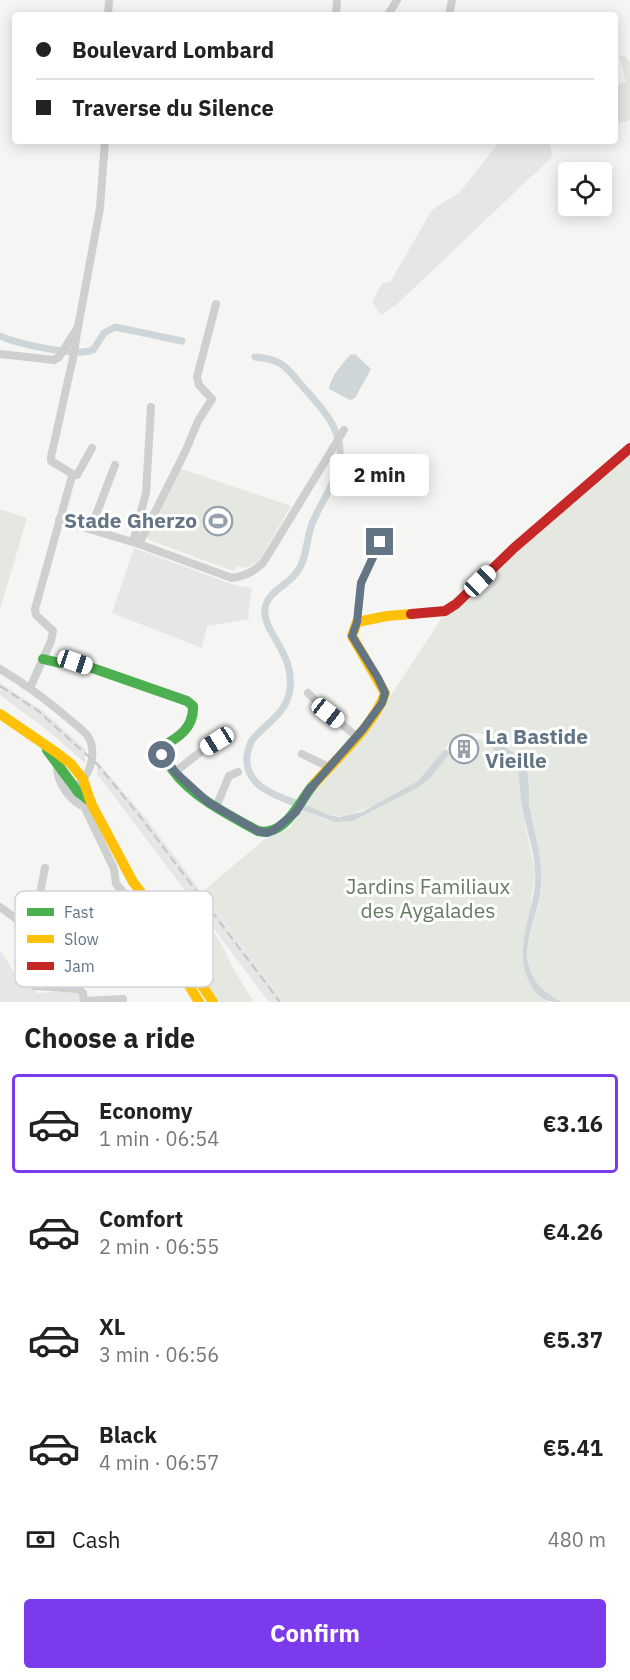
<!DOCTYPE html>
<meta charset="utf-8">
<style>
body{margin:0;font-family:"IBM Plex Sans",sans-serif;background:#f6f6f6;color:#222;height:100vh;display:flex;flex-direction:column;font-size:22px;white-space:nowrap}
*{box-sizing:border-box;margin:0}
p{font-size:20px;color:#767676}
.icon{flex:none;width:33px;height:33px;fill:none;stroke:currentColor;stroke-width:2;stroke-linecap:round;stroke-linejoin:round}
.map{position:relative;height:1002px;overflow:hidden}
.drawer{display:flex;flex-direction:column;background:#fff;flex:1}
.drawer>*{flex:none}
.top-card{position:absolute;left:12px;top:12px;width:606px;height:132px;border-radius:6px;box-shadow:0 3px 15px #0003;display:grid;align-content:center;height:132px;padding:0 24px;background:#fff}
.buttons{position:absolute;left:558px;top:162px;display:grid;gap:12px}
.buttons a{display:grid;place-items:center;width:54px;height:54px;border-radius:6px;background:#fff;box-shadow:0 3px 15px #0003;font-size:30px}
.end{position:absolute;width:27px;height:27px;margin:-14px;border:8px solid #637485;background:#fff;box-shadow:0 0 0 3px #fff}
.from{border-radius:50%}
.bubble{position:absolute;height:42px;border-radius:6px;background:#fff;box-shadow:0 3px 15px #0003;font-size:20px;font-weight:700;line-height:42px;text-align:center}
.car{position:absolute;width:18px;height:36px;margin:-18px -9px;border-radius:8px;box-shadow:0 0 4px 2px #0007;background:linear-gradient(#fff 24%,#345 0 40%,#fff 0 76%,#345 0 86%,#fff 0)}
.top-card b{display:flex;align-items:center;gap:21px;height:57px;font-size:22px}
.top-card b+b{border-top:2px solid #e0e0e0}
.top-card i{width:15px;height:15px;background:#222}
ul{padding:0;list-style:none}
li{display:flex;align-items:center;gap:18px;height:99px;margin:0 12px 9px;padding:0 12px;border:3px solid transparent;border-radius:6px}
li div{flex:1}
li b{display:block;font-size:22px}
li em{font-style:normal;font-weight:700}
li.current{border-color:#7c3aed}
li>.icon{width:54px;height:54px;stroke-width:1.5}
h2{padding:0 24px;font-size:27px;line-height:72px}
.pay{display:flex;align-items:center;gap:15px;height:66px;padding:0 24px;font-size:22px}
.pay p{margin-inline-start:auto}
.action{display:flex;gap:12px;margin-top:auto;padding:12px 24px}
.action a{flex:1;height:69px;border-radius:6px;background:#7c3aed;color:#fff;font-size:24px;font-weight:700;line-height:69px;text-align:center}
.map>svg:first-child{display:block}
.built{fill:#e5e6e5}
.green{fill:#e4e8e1}
.water{fill:#ced6d9}
.lines{fill:none;stroke-linecap:round;stroke-linejoin:round}
.canal{stroke:#ced6d9;stroke-width:7}
.street{stroke:#ced0d0;stroke-width:8}
.fast{stroke:#4caf50;stroke-width:10}
.slow{stroke:#ffc107;stroke-width:10}
.jam{stroke:#c62828;stroke-width:10}
.rail{stroke:#c4c5c6;stroke-width:2;stroke-dasharray:9 4.5;stroke-linecap:butt}
.route{stroke:#637485;stroke-width:8}
.labels{text-anchor:middle;stroke-width:6;stroke-linejoin:round;paint-order:stroke}
.poi-label{font-size:21px;font-weight:bold;fill:#637485;stroke:#fff;text-anchor:end}
.park-label{font-size:21px;fill:#667c62;stroke:#fff}
.key{fill:#fff;stroke:#d0d5da;stroke-width:1.5}
.key-label{font-size:16px;fill:#637485}
</style>
<div class="map">
<svg width="630" height="1002" viewBox="0 0 630 1002">
<rect width="100%" height="100%" fill="#f5f5f3"/>
<g class="built">
<polygon points="500,141 549,141 552,152 551,158 397,304 381,315 372,302 382,283 390,282 432,210 460,192"/>
<polygon points="134,548 234,585 252,588 248,617 250,619 207,626 202,648 112,613"/>
<polygon points="0,683 43,711 86,750 85,763 47,730 0,695"/>
<polygon points="97,761 145,817 284,1002 269,1002 97,774"/>
<polygon points="0,950 17,977 20,979 20,986 26,984 35,988 36,993 79,991 80,1002 0,1002"/>
</g>
<g class="green">
<polygon points="619,55 626,57 630,63 630,120 615,124 615,85 626,82"/>
<path d="M630 453V1002C614 1002 575 1002 562 1002 539 995 526 972 528 949 530 929 539 911 541 891 544 859 533 836 530 806 528 797 530 787 529 779 526 762 508 746 493 739 485 735 477 731 467 733 449 735 437 761 426 774 414 787 356 818 337 816 325 815 314 809 303 804L376 718 443 616Z"/>
<polygon points="179,468 291,506 259,561 246,568 238,566 233,571 149,540 147,536"/>
<polygon points="0,509 27,518 0,610"/>
<path d="M468 738C488 738 505 756 518 771L522 809 535 872 523 963 541 998 549 1002H284L202 892 265 839 290 828 301 810 326 820 353 821 419 787 457 742Z"/>
<path d="M187 917C216 922 222 946 234 970 240 981 248 991 254 1002H217L168 925Z"/>
</g>
<g class="water">
<path d="M355 354 371 369 355 398 350 400 329 389C331 375 342 365 350 355Z"/>
<path d="M496 740C505 747 518 754 524 764 532 777 527 794 530 809 535 839 545 864 540 895 537 914 524 944 528 962 533 984 544 992 562 1002 545 1002 538 999 530 983 510 947 538 908 535 870 534 851 527 831 523 812 520 799 520 785 518 771L492 748Z"/>
<polygon points="445,749 449,752 448,755 431,777 419,787 353,821 335,822 301,810 303,804 329,815 339,817 362,812 418,781"/>
</g>
<g class="lines">
<g class="canal">
<path d="M0 336C18 344 75 357 93 350L104 333 115 327 182 341"/>
<path d="M255 357C264 358 273 359 281 364 290 370 296 379 303 387 321 407 342 428 340 457 338 481 320 503 312 524 306 539 307 559 297 572 288 585 268 591 265 608 261 632 298 654 289 694 284 715 266 723 253 739 249 744 248 750 247 756 244 788 280 797 303 806"/>
</g>
<g class="street">
<polyline points="108,15 109,0"/>
<polyline points="336,15 337,0"/>
<polyline points="388,15 397,0"/>
<polyline points="449,15 452,0"/>
<polyline points="0,354 54,360 59,357 78,327 100,208 105,141"/>
<polyline points="72,476 77,475 92,448"/>
<path d="M59 520 139 544 232 578C245 576 253 572 263 563L344 430"/>
<polyline points="91,528 115,465"/>
<polyline points="133,542 146,493 151,407"/>
<polyline points="139,544 186,450 198,421 212,399 199,385 197,377 216,304"/>
<polyline points="357,622 361,583 380,542"/>
<path d="M0 669C25 684 47 700 69 719 75 724 82 729 87 735 97 749 92 772 80 782"/>
<polyline points="30,688 51,641 53,631 36,615 35,609 72,476 71,473 51,461 51,457 73,358 78,327"/>
<polyline points="308,693 328,713 356,736"/>
<polyline points="302,754 329,767"/>
<path d="M61 766 57 770C59 784 68 797 80 805L87 804"/>
<polyline points="175,772 199,753 217,741"/>
<polyline points="84,806 114,869 116,884 154,926 162,949 174,956"/>
<polyline points="216,807 229,776 238,772"/>
<polyline points="0,907 22,923 28,922 36,913 45,868"/>
<polyline points="35,986 79,989 83,993 84,1002"/>
<polyline points="84,1001 123,999"/>
</g>
<g class="fast">
<path d="M43 659 60 663 75 662 187 701 193 706C194 728 178 738 161 747 173 788 223 812 258 831 286 837 299 801 314 784"/>
<polyline points="47,750 78,792 91,802"/>
</g>
<g class="slow">
<polyline points="0,714 57,753 71,764 83,779 91,803 133,882 156,912 168,934 213,1002"/>
<path d="M314 784C335 760 376 723 385 693L352 636 357 622 387 616 411 614"/>
<polyline points="168,943 185,979 199,1002"/>
</g>
<polyline class="jam" points="411,614 445,611 456,604 514,548 630,448"/>
<polyline class="rail" points="0,686 37,710 98,765 142,819 280,1002"/>
</g>
<g class="lines">
<polyline class="route" points="162,755 175,772 209,803 258,831 267,833 274,830 296,812 309,790 363,729 382,703 385,693 378,678 352,636 357,622 361,583 380,542"/>
</g>
<defs>
<g id="stadium-ring" transform="scale(1.5)"><circle r="9.5" fill="#fff" stroke="#96a1ac" stroke-width="1.5"/><path d="M0-5a6.5 5 0 1 0 0 10a6.5 5 0 1 0 0-10ZM-3.5-1.8h7v3.6h-7Z" fill="#96a1ac"/></g>
<g id="building-ring" transform="scale(1.5)"><circle r="9.5" fill="#fff" stroke="#96a1ac" stroke-width="1.5"/><path d="M-4-6H4V6H1V3H-1V6H-4ZM-2.5-4.3h1.7v1.8h-1.7ZM.8-4.3h1.7v1.8H.8ZM-2.5-1h1.7V.8h-1.7ZM.8-1h1.7V.8H.8Z" fill="#96a1ac"/></g>
</defs>
<g fill-rule="evenodd">
<use href="#stadium-ring" x="218" y="521"/>
<use href="#building-ring" x="464" y="749"/>
</g>
<g class="labels">
<g class="poi-label">
<text x="197" y="528">Stade Gherzo</text>
<text x="485" y="744" text-anchor="start">La Bastide<tspan x="485" dy="24">Vieille</tspan></text>
</g>
<g class="park-label">
<text x="428" y="894">Jardins Familiaux<tspan x="428" dy="24">des Aygalades</tspan></text>
</g>
</g>
<rect x="15" y="891" width="198" height="96" rx="9" class="key"/>
<rect x="27" y="908" width="27" height="8" fill="#4caf50"/>
<rect x="27" y="935" width="27" height="8" fill="#ffc107"/>
<rect x="27" y="962" width="27" height="8" fill="#c62828"/>
<g class="key-label">
<text x="64" y="918">Fast</text>
<text x="64" y="945">Slow</text>
<text x="64" y="972">Jam</text>
</g>
</svg>
<div class="buttons">
<a><svg class="icon" aria-label="locate" viewBox="0 0 24 24"><circle cx="12" cy="12" r="6"/><path d="M12 2v4M12 18v4M2 12h4M18 12h4"/></svg></a>
</div>
<i class="end from" style="left:162px;top:755px"></i>
<i class="end" style="left:380px;top:542px"></i>
<div class="bubble" style="left:330px;top:454px;width:99px">2 min</div>
<i class="car" style="left:480px;top:581px;rotate:46deg"></i>
<i class="car" style="left:75px;top:662px;rotate:109deg"></i>
<i class="car" style="left:328px;top:713px;rotate:128deg"></i>
<i class="car" style="left:217px;top:741px;rotate:238deg"></i>
<div class="top-card">
<b><i class="from"></i>Boulevard Lombard</b>
<b><i></i>Traverse du Silence</b>
</div>
</div>
<section class="drawer">
<h2>Choose a ride</h2>
<ul>
<li class="current"><svg class="icon" aria-label="car" viewBox="0 0 24 24"><path d="M5 17H2v-5l4-1 3-4h7l3 4 3 1v5h-3M9 17h6M6 11h13"/><circle cx="7" cy="17" r="2"/><circle cx="17" cy="17" r="2"/></svg><div><b>Economy</b><p>1 min · 06:54</p></div><em>€3.16</em></li>
<li><svg class="icon" aria-label="car" viewBox="0 0 24 24"><path d="M5 17H2v-5l4-1 3-4h7l3 4 3 1v5h-3M9 17h6M6 11h13"/><circle cx="7" cy="17" r="2"/><circle cx="17" cy="17" r="2"/></svg><div><b>Comfort</b><p>2 min · 06:55</p></div><em>€4.26</em></li>
<li><svg class="icon" aria-label="car" viewBox="0 0 24 24"><path d="M5 17H2v-5l4-1 3-4h7l3 4 3 1v5h-3M9 17h6M6 11h13"/><circle cx="7" cy="17" r="2"/><circle cx="17" cy="17" r="2"/></svg><div><b>XL</b><p>3 min · 06:56</p></div><em>€5.37</em></li>
<li><svg class="icon" aria-label="car" viewBox="0 0 24 24"><path d="M5 17H2v-5l4-1 3-4h7l3 4 3 1v5h-3M9 17h6M6 11h13"/><circle cx="7" cy="17" r="2"/><circle cx="17" cy="17" r="2"/></svg><div><b>Black</b><p>4 min · 06:57</p></div><em>€5.41</em></li>
</ul>
<div class="pay"><svg class="icon" aria-label="cash" viewBox="0 0 24 24"><path d="M3 7h18v10H3z"/><circle cx="12" cy="12" r="2"/></svg>Cash<p>480 m</p></div>
<div class="action"><a>Confirm</a></div>
</section>
